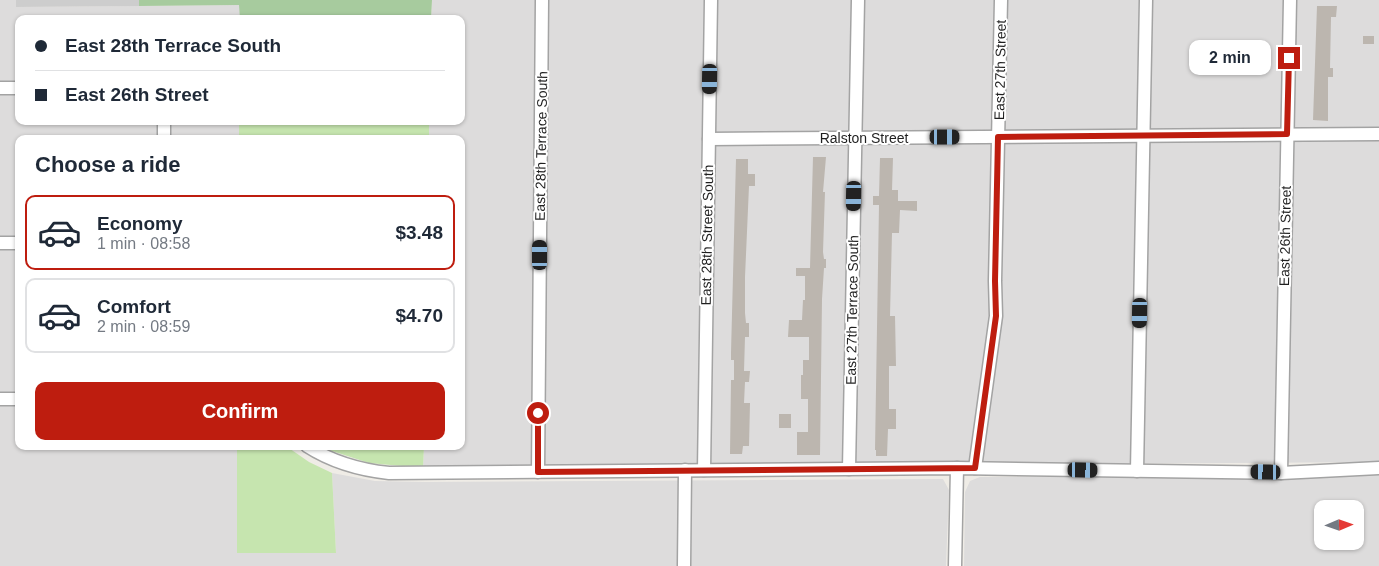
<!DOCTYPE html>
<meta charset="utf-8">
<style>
body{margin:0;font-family:Arial,sans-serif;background:#f6f6f7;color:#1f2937;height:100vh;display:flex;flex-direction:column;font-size:19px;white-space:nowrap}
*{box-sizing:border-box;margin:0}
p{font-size:16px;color:#747a83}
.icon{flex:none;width:28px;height:28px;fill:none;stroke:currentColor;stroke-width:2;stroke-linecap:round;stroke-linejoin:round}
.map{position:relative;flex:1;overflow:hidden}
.details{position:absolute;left:15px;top:135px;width:450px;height:315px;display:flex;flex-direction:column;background:#fff;border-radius:10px;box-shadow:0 1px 4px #0004}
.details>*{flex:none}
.guide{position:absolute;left:15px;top:15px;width:450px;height:110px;border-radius:10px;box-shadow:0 1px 4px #0004;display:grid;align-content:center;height:110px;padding:0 20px;background:#fff}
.needle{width:32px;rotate:88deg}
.buttons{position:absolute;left:1314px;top:500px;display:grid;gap:10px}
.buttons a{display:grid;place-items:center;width:50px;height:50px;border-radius:10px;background:#fff;box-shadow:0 1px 4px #0004;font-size:25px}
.end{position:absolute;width:22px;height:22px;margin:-11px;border:6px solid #be1d0f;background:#fff;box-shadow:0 0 0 2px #fff}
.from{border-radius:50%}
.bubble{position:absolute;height:35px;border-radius:10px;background:#fff;box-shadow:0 1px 4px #0004;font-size:16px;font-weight:800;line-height:35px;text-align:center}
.car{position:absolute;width:15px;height:30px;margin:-15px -8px;border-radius:6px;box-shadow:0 0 4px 1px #0007;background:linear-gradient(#222 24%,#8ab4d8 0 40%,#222 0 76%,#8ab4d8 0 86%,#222 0)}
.guide b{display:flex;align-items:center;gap:18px;height:48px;font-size:19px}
.guide b+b{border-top:1px solid #e0e1e3}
.guide i{width:12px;height:12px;background:#1f2937}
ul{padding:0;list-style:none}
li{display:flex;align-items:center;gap:15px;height:75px;margin:0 10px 8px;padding:0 10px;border:2px solid #e0e1e3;border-radius:10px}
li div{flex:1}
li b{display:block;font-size:19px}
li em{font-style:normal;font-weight:800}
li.active{border-color:#be1d0f}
li>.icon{width:45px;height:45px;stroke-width:1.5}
h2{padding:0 20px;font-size:22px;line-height:60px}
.button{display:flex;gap:10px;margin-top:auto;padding:10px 20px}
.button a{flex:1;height:58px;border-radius:10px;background:#be1d0f;color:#fff;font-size:20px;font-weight:800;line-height:58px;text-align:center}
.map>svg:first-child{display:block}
.residential{fill:#dddcdc;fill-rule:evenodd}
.religious{fill:#cdcdcd}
.grass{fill:#c6e5af}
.forest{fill:#a7cb9e}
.building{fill:#bcb6af}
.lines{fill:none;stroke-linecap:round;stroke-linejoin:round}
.minor-casing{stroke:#a3a3a3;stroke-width:15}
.minor{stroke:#fff;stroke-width:12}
.route{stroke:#be1d0f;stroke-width:6}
.labels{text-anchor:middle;stroke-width:4;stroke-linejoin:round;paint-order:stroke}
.street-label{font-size:14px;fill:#1f1f1f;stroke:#fff}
</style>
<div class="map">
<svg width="1379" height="566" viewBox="0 0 1379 566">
<rect width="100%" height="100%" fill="#efece6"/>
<g class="residential">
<polygon points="0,0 16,0 16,7 240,5 240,19 19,19 19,121 239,121 239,139 19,139 19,446 237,446 237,553 336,553 332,473 375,481 425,482 943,479 949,490 946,566 0,566"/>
<polygon points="432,0 1379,0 1379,462 423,468 424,446 461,446 461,139 429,139 429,121 461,121 461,19 431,19"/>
<path d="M1379 475V566H964L965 492 970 481 980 477ZM1322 509H1355V541H1322Z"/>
</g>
<polygon class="religious" points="16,0 139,0 139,6 16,7"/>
<g class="grass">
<rect x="239" y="121" width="190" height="18"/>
<polygon points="237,446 286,446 309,462 332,473 336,553 237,553"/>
<polygon points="323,446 424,446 423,468 369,463 329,450"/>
</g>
<polygon class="forest" points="139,0 432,0 431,19 240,19 239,5 139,6"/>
<g class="building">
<polygon points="1317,6 1337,6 1336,17 1331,17 1330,68 1333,68 1333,77 1328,77 1328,121 1313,120"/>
<rect x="1363" y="36" width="11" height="8"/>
<polygon points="813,157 826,157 823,192 825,192 823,252 824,259 826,259 826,268 824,268 822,299 820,455 797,455 797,432 808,432 808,399 801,399 801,375 803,375 803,360 809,360 809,337 788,337 789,320 802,320 803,300 805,300 805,276 796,276 796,268 810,268"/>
<polygon points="880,158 893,158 892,190 898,190 898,201 917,201 917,211 900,210 899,233 892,233 890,316 895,316 896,366 889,366 889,409 896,409 896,429 888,429 887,456 876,456 876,450 875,450 879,205 873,205 873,196 879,196"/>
<polygon points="736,159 748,159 748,174 755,174 755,186 749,186 745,277 745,313 746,323 749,323 749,337 745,337 744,371 750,371 749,382 745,382 744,403 750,403 749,446 743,446 742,454 730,454 731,380 734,380 734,360 731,360 731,353"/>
<rect x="779" y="414" width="12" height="14"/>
</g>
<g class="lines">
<g class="minor-casing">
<g id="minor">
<polyline points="0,88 19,88"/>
<polyline points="164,139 164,121"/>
<polyline points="709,139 1379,134"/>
<polyline points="0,243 19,243"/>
<polyline points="0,399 19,399"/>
<path d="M307 446C332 462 360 470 389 473L957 468 1281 473 1379 468"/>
<polyline points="975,468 996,316 995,281 1001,0"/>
<polyline points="849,469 858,0"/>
<polyline points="704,470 711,0"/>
<polyline points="1137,471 1146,0"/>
<polyline points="538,472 542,0"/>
<polyline points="1281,473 1290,0"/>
<polyline points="684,566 685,470"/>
<polyline points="955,566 957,468"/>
</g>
</g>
<use href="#minor" class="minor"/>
</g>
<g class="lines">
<polyline class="route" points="538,413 538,472 975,468 996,316 995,281 998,137 1287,134 1289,58"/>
</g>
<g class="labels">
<g class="street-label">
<text transform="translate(1000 70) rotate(-89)" y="5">East 27th Street</text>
<text x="864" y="143">Ralston Street</text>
<text transform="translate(541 146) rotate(-89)" y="5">East 28th Terrace South</text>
<text transform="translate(707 235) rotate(-89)" y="5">East 28th Street South</text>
<text transform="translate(1285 236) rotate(-89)" y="5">East 26th Street</text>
<text transform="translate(852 310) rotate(-89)" y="5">East 27th Terrace South</text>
</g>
</g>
</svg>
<div class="buttons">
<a><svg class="needle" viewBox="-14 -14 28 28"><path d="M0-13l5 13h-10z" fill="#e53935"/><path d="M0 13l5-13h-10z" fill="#747a83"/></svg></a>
</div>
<i class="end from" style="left:538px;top:413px"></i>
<i class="end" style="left:1289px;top:58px"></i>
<div class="bubble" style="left:1189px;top:40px;width:82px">2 min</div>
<i class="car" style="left:710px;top:79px;rotate:181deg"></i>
<i class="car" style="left:945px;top:137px;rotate:90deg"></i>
<i class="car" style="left:854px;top:196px;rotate:181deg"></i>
<i class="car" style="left:540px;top:255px;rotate:0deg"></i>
<i class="car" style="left:1140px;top:313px;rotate:181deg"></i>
<i class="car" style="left:1083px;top:470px;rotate:91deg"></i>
<i class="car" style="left:1266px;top:472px;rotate:271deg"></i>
<div class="guide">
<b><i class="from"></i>East 28th Terrace South</b>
<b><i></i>East 26th Street</b>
</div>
<section class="details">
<h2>Choose a ride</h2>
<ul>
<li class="active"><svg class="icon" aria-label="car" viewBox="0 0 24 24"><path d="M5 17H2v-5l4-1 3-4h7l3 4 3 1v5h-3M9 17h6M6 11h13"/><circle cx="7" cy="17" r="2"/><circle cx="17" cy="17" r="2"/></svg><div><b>Economy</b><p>1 min · 08:58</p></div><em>$3.48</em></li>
<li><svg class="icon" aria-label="car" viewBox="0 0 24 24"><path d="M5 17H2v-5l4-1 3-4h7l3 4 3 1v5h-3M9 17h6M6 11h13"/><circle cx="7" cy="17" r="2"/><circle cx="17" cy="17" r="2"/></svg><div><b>Comfort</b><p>2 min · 08:59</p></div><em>$4.70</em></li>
</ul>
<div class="button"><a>Confirm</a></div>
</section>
</div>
